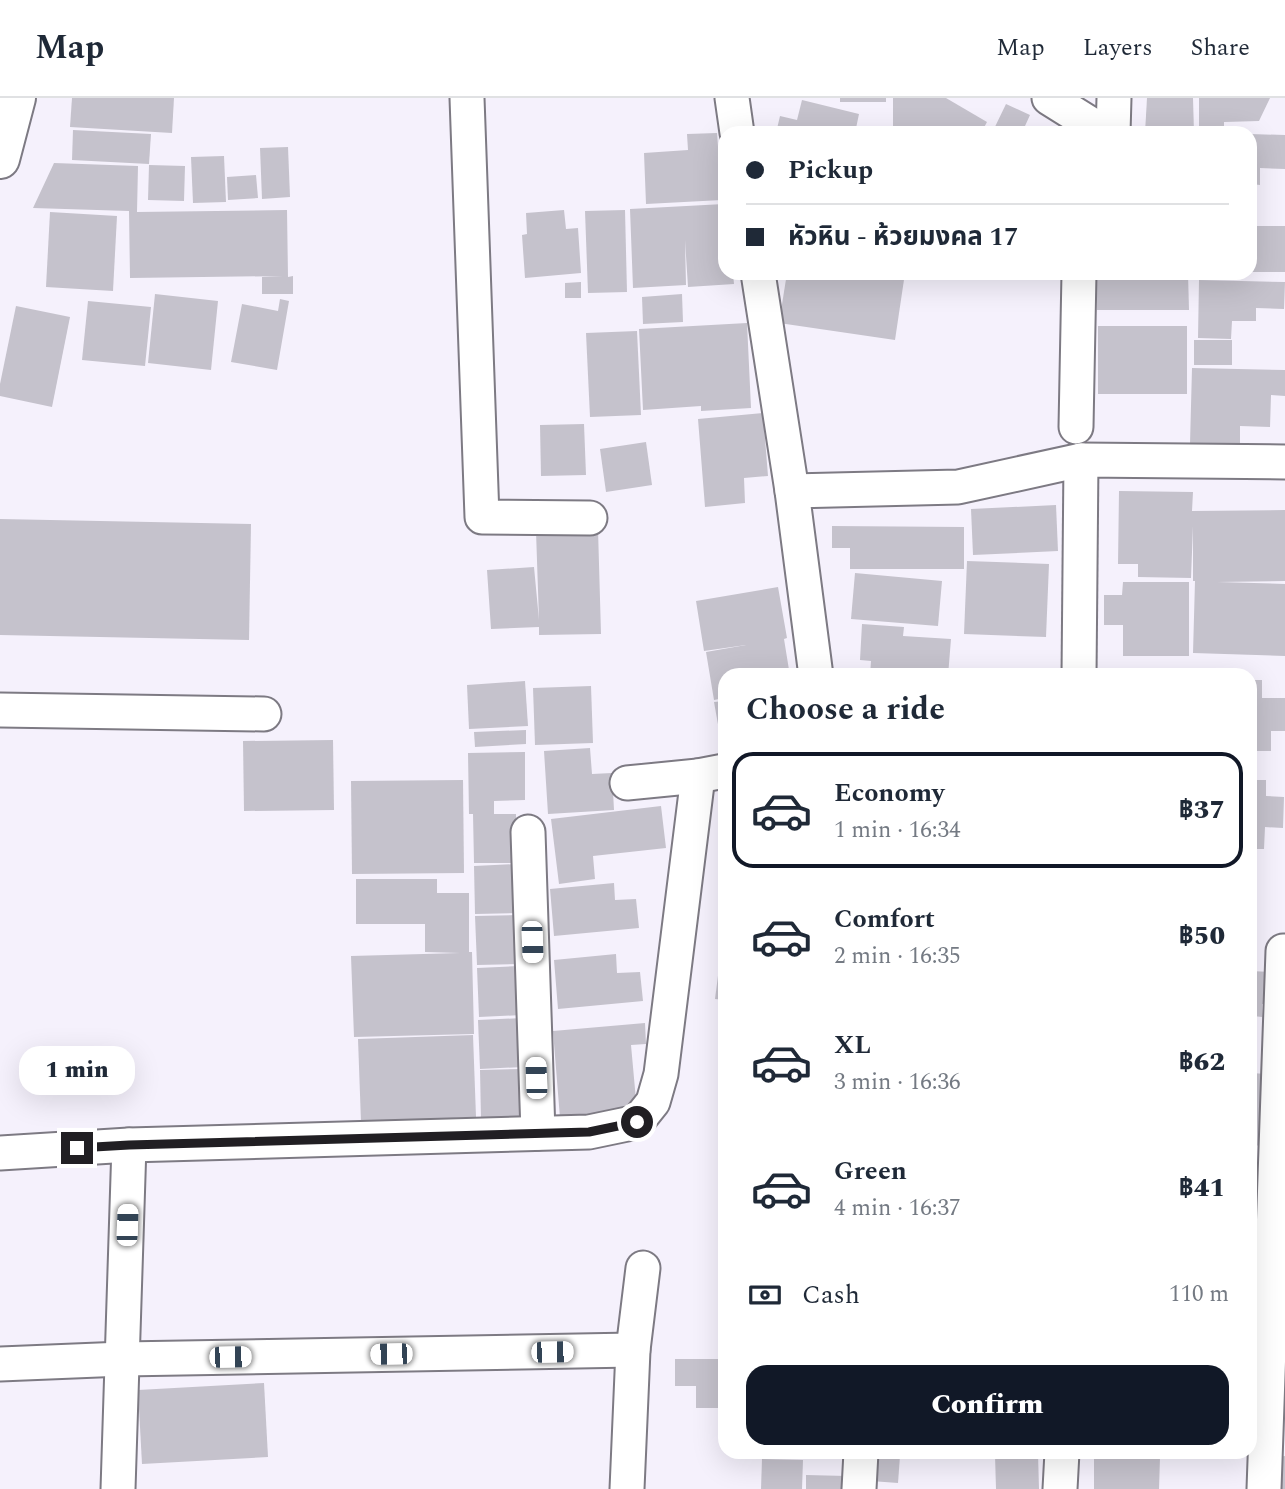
<!DOCTYPE html>
<meta charset="utf-8">
<style>
body{margin:0;font-family:Spectral,"Noto Sans Thai",serif;background:#f6f6f7;color:#1f2937;height:100vh;display:flex;flex-direction:column;font-size:26px;white-space:nowrap}
*{box-sizing:border-box;margin:0}
p{font-size:23px;color:#747a83}
.icon{flex:none;width:38px;height:38px;fill:none;stroke:currentColor;stroke-width:2;stroke-linecap:round;stroke-linejoin:round}
.map{position:relative;flex:1;overflow:hidden}
.sheet{position:absolute;left:718px;top:570px;width:539px;height:791px;display:flex;flex-direction:column;background:#fff;border-radius:21px;box-shadow:0 7px 28px #0002}
.sheet>*{flex:none}
.banner{position:absolute;left:718px;top:28px;width:539px;height:154px;border-radius:21px;box-shadow:0 7px 28px #0002;display:grid;align-content:center;height:154px;padding:0 28px;background:#fff}
.end{position:absolute;width:32px;height:32px;margin:-16px;border:9px solid #211f23;background:#fff;box-shadow:0 0 0 4px #fff}
.from{border-radius:50%}
.bubble{position:absolute;height:49px;border-radius:21px;background:#fff;box-shadow:0 7px 28px #0002;font-size:23px;font-weight:800;line-height:49px;text-align:center}
.car{position:absolute;width:21px;height:42px;margin:-21px -10px;border-radius:9px;box-shadow:0 0 5px 2px #0007;background:linear-gradient(#fff 24%,#345 0 40%,#fff 0 76%,#345 0 86%,#fff 0)}
.banner b{display:flex;align-items:center;gap:24px;height:66px;font-size:26px}
.banner b+b{border-top:2px solid #e0e1e3}
.banner i{width:18px;height:18px;background:#1f2937}
ul{padding:0;list-style:none}
li{display:flex;align-items:center;gap:21px;height:116px;margin:0 14px 10px;padding:0 14px;border:4px solid transparent;border-radius:21px}
li div{flex:1}
li b{display:block;font-size:26px}
li em{font-style:normal;font-weight:800}
li.selected{border-color:#111827}
li>.icon{width:63px;height:63px;stroke-width:1.5}
h2{padding:0 28px;font-size:32px;line-height:84px}
.pay{display:flex;align-items:center;gap:18px;height:77px;padding:0 28px;font-size:26px}
.pay p{margin-inline-start:auto}
.primary-button{display:flex;gap:14px;margin-top:auto;padding:14px 28px}
.primary-button a{flex:1;height:80px;border-radius:21px;background:#111827;color:#fff;font-size:28px;font-weight:800;line-height:80px;text-align:center}
header{display:flex;align-items:center;gap:42px;box-sizing:border-box;height:98px;padding:0 35px;background:#fff;border-bottom:2px solid #e0e1e3}
header strong{font-size:33px}
nav{display:flex;gap:38px;margin-inline-start:auto;font-size:24px}
.map>svg:first-child{display:block}
.building{fill:#c5c2cc}
.lines{fill:none;stroke-linecap:round;stroke-linejoin:round}
.street-casing{stroke:#7d7a83;stroke-width:37}
.secondary-casing{stroke:#7d7a83;stroke-width:42}
.street{stroke:#fff;stroke-width:33}
.secondary{stroke:#fff;stroke-width:38}
.route{stroke:#211f23;stroke-width:9}
</style>
<header>
<strong>Map</strong>
<nav><a>Map</a><a>Layers</a><a>Share</a></nav>
</header>
<div class="map">
<svg width="1285" height="1391" viewBox="0 0 1285 1391">
<rect width="100%" height="100%" fill="#f5f1fc"/>
<g class="building">
<polygon points="72,0 174,0 172,35 70,29"/>
<rect x="840" y="0" width="46" height="4"/>
<polygon points="893,0 946,0 987,24 981,35 902,35 893,29"/>
<polygon points="1147,0 1193,0 1194,35 1145,35"/>
<polygon points="1199,0 1270,0 1259,23 1224,24 1224,28 1199,28"/>
<polygon points="802,2 859,16 855,35 776,35 780,18 797,22"/>
<polygon points="1006,6 1030,17 1025,28 1040,35 992,35"/>
<polygon points="73,32 151,36 149,66 72,62"/>
<polygon points="717,35 722,102 646,106 644,55 688,52 687,36"/>
<polygon points="1250,36 1285,37 1285,71 1260,70 1260,87 1250,86"/>
<polygon points="288,49 290,99 262,101 260,50"/>
<polygon points="224,58 226,104 193,105 191,59"/>
<polygon points="54,65 138,68 137,114 287,112 288,179 293,178 293,196 262,196 262,179 283,178 130,180 129,113 33,110"/>
<polygon points="149,67 185,68 184,103 148,102"/>
<polygon points="256,77 258,100 228,102 227,79"/>
<polygon points="724,106 724,175 733,175 734,186 688,189 685,142 686,187 633,190 630,111"/>
<polygon points="564,112 566,131 578,130 581,175 525,180 522,137 527,136 526,115"/>
<polygon points="625,112 627,194 588,195 585,113"/>
<polygon points="50,114 117,118 113,193 46,189"/>
<rect x="1250" y="128" width="35" height="46"/>
<polygon points="787,175 905,175 895,242 779,225"/>
<polygon points="1097,175 1188,175 1189,212 1097,212"/>
<polygon points="1199,182 1285,184 1284,211 1256,210 1256,223 1232,223 1231,241 1198,240"/>
<polygon points="581,184 581,200 565,200 565,185"/>
<polygon points="155,196 218,203 211,272 148,265"/>
<polygon points="682,196 683,224 643,226 642,199"/>
<polygon points="280,201 289,203 277,272 231,264 242,206 278,213"/>
<polygon points="88,203 151,209 145,268 82,262"/>
<polygon points="16,208 70,219 52,309 0,298 0,286"/>
<polygon points="747,225 751,310 701,313 701,308 643,312 639,231"/>
<rect x="1098" y="228" width="89" height="68"/>
<polygon points="637,233 641,317 590,319 586,235"/>
<rect x="1194" y="242" width="38" height="25"/>
<polygon points="1192,270 1285,272 1285,298 1271,297 1270,329 1240,328 1240,347 1190,346"/>
<polygon points="763,315 768,378 744,380 745,405 705,409 698,321"/>
<polygon points="584,326 586,377 541,378 540,327"/>
<polygon points="646,344 652,387 606,394 600,351"/>
<polygon points="1119,393 1193,394 1192,413 1285,412 1285,483 1217,484 1285,486 1285,558 1193,555 1195,483 1193,483 1193,428 1191,480 1138,479 1138,466 1118,466"/>
<polygon points="1056,407 1058,453 973,457 971,411"/>
<polygon points="0,421 251,426 249,542 0,537"/>
<polygon points="832,428 964,429 964,471 850,471 850,450 832,450"/>
<polygon points="598,431 601,536 539,537 539,529 491,531 487,472 534,469 539,522 536,433"/>
<polygon points="967,463 1049,466 1046,539 964,536"/>
<polygon points="855,475 942,483 938,528 851,521"/>
<polygon points="1123,484 1189,484 1189,558 1123,558 1123,527 1104,527 1104,497 1122,497"/>
<polygon points="778,489 787,540 784,541 790,578 724,578 724,600 714,602 706,554 746,547 704,553 696,503"/>
<polygon points="862,526 904,529 903,538 951,541 948,578 870,578 871,563 860,562"/>
<polygon points="1250,582 1262,582 1262,600 1285,600 1285,633 1271,633 1271,653 1250,653"/>
<polygon points="525,583 528,628 469,631 467,587"/>
<polygon points="591,588 593,645 535,647 533,590"/>
<polygon points="724,603 724,649 722,649 714,604"/>
<polygon points="526,632 526,646 475,649 474,634"/>
<polygon points="333,642 334,712 244,713 243,643"/>
<polygon points="590,650 592,676 612,675 614,712 548,716 544,653"/>
<polygon points="525,654 525,702 494,703 494,716 516,716 517,765 474,765 473,716 469,716 468,655"/>
<polygon points="463,682 464,775 352,776 351,683"/>
<polygon points="1250,682 1266,682 1266,698 1284,699 1283,730 1265,729 1264,751 1250,751"/>
<polygon points="661,708 666,750 593,758 595,781 559,786 551,721"/>
<polygon points="517,766 519,815 475,816 474,768"/>
<polygon points="356,781 437,781 437,795 469,795 469,854 472,854 474,936 354,939 351,858 460,855 425,854 425,826 356,826"/>
<polygon points="614,785 615,802 636,801 639,830 554,838 550,791"/>
<polygon points="519,817 520,866 477,867 475,818"/>
<polygon points="616,856 617,875 640,874 643,903 558,911 554,862"/>
<polygon points="520,868 522,917 479,919 477,870"/>
<polygon points="719,870 724,871 724,902 715,901"/>
<polygon points="1250,873 1273,874 1272,907 1262,906 1262,919 1253,918 1252,940 1250,940"/>
<polygon points="522,920 523,969 480,971 478,922"/>
<polygon points="645,925 646,946 631,947 637,1013 560,1020 553,933"/>
<polygon points="473,937 476,1019 361,1024 358,941"/>
<polygon points="523,971 524,1020 481,1021 480,972"/>
<polygon points="1250,975 1268,976 1265,1048 1250,1047"/>
<polygon points="1250,1084 1263,1084 1259,1188 1250,1188"/>
<polygon points="1260,1218 1259,1241 1250,1241 1250,1219"/>
<polygon points="1250,1246 1256,1246 1255,1300 1250,1300"/>
<polygon points="675,1261 724,1261 724,1310 696,1310 696,1288 675,1288"/>
<polygon points="264,1285 268,1359 142,1366 138,1292"/>
<polygon points="770,1354 830,1354 830,1360 770,1359"/>
<polygon points="1038,1355 1039,1391 996,1391 995,1357"/>
<polygon points="872,1357 900,1358 898,1385 871,1383"/>
<polygon points="1285,1358 1285,1391 1277,1391 1276,1359"/>
<polygon points="1094,1359 1160,1360 1159,1391 1094,1391"/>
<polygon points="762,1361 803,1362 802,1391 761,1391"/>
<polygon points="806,1377 847,1378 847,1391 806,1391"/>
</g>
<g class="lines">
<g class="street-casing">
<g id="street">
<polyline points="467,0 482,419 590,420"/>
<polyline points="732,0 737,35"/>
<polyline points="1049,0 1105,35"/>
<polyline points="1113,35 1114,0"/>
<polyline points="758,175 792,393 816,578"/>
<polyline points="1076,329 1079,175"/>
<polyline points="792,393 958,389 1081,362 1285,364"/>
<polyline points="1079,578 1081,362"/>
<polyline points="0,612 264,616"/>
<polyline points="627,685 698,678"/>
<polyline points="528,734 538,1035"/>
<polyline points="0,1055 129,1047 589,1034 637,1024 653,1004 661,976 698,678 724,673"/>
<polyline points="0,1266 123,1261 633,1252"/>
<polyline points="118,1391 129,1047"/>
<polyline points="627,1391 633,1252 643,1170"/>
<polyline points="859,1391 861,1354"/>
<polyline points="1060,1391 1062,1354"/>
<polyline points="1264,1391 1283,853"/>
</g>
</g>
<g class="secondary-casing">
<polyline id="secondary" points="0,61 16,0"/>
</g>
<use href="#street" class="street"/>
<use href="#secondary" class="secondary"/>
</g>
<g class="lines">
<polyline class="route" points="77,1050 129,1047 589,1034 637,1024"/>
</g>
</svg>
<i class="end from" style="left:637px;top:1024px"></i>
<i class="end" style="left:77px;top:1050px"></i>
<div class="bubble" style="left:19px;top:948px;width:116px">1 min</div>
<i class="car" style="left:532px;top:844px;rotate:178deg"></i>
<i class="car" style="left:536px;top:980px;rotate:358deg"></i>
<i class="car" style="left:127px;top:1127px;rotate:2deg"></i>
<i class="car" style="left:552px;top:1254px;rotate:89deg"></i>
<i class="car" style="left:391px;top:1256px;rotate:269deg"></i>
<i class="car" style="left:230px;top:1259px;rotate:89deg"></i>
<div class="banner">
<b><i class="from"></i>Pickup</b>
<b><i></i>หัวหิน - ห้วยมงคล 17</b>
</div>
<section class="sheet">
<h2>Choose a ride</h2>
<ul>
<li class="selected"><svg class="icon" aria-label="car" viewBox="0 0 24 24"><path d="M5 17H2v-5l4-1 3-4h7l3 4 3 1v5h-3M9 17h6M6 11h13"/><circle cx="7" cy="17" r="2"/><circle cx="17" cy="17" r="2"/></svg><div><b>Economy</b><p>1 min · 16:34</p></div><em>฿37</em></li>
<li><svg class="icon" aria-label="car" viewBox="0 0 24 24"><path d="M5 17H2v-5l4-1 3-4h7l3 4 3 1v5h-3M9 17h6M6 11h13"/><circle cx="7" cy="17" r="2"/><circle cx="17" cy="17" r="2"/></svg><div><b>Comfort</b><p>2 min · 16:35</p></div><em>฿50</em></li>
<li><svg class="icon" aria-label="car" viewBox="0 0 24 24"><path d="M5 17H2v-5l4-1 3-4h7l3 4 3 1v5h-3M9 17h6M6 11h13"/><circle cx="7" cy="17" r="2"/><circle cx="17" cy="17" r="2"/></svg><div><b>XL</b><p>3 min · 16:36</p></div><em>฿62</em></li>
<li><svg class="icon" aria-label="car" viewBox="0 0 24 24"><path d="M5 17H2v-5l4-1 3-4h7l3 4 3 1v5h-3M9 17h6M6 11h13"/><circle cx="7" cy="17" r="2"/><circle cx="17" cy="17" r="2"/></svg><div><b>Green</b><p>4 min · 16:37</p></div><em>฿41</em></li>
</ul>
<div class="pay"><svg class="icon" aria-label="cash" viewBox="0 0 24 24"><path d="M3 7h18v10H3z"/><circle cx="12" cy="12" r="2"/></svg>Cash<p>110 m</p></div>
<div class="primary-button"><a>Confirm</a></div>
</section>
</div>
